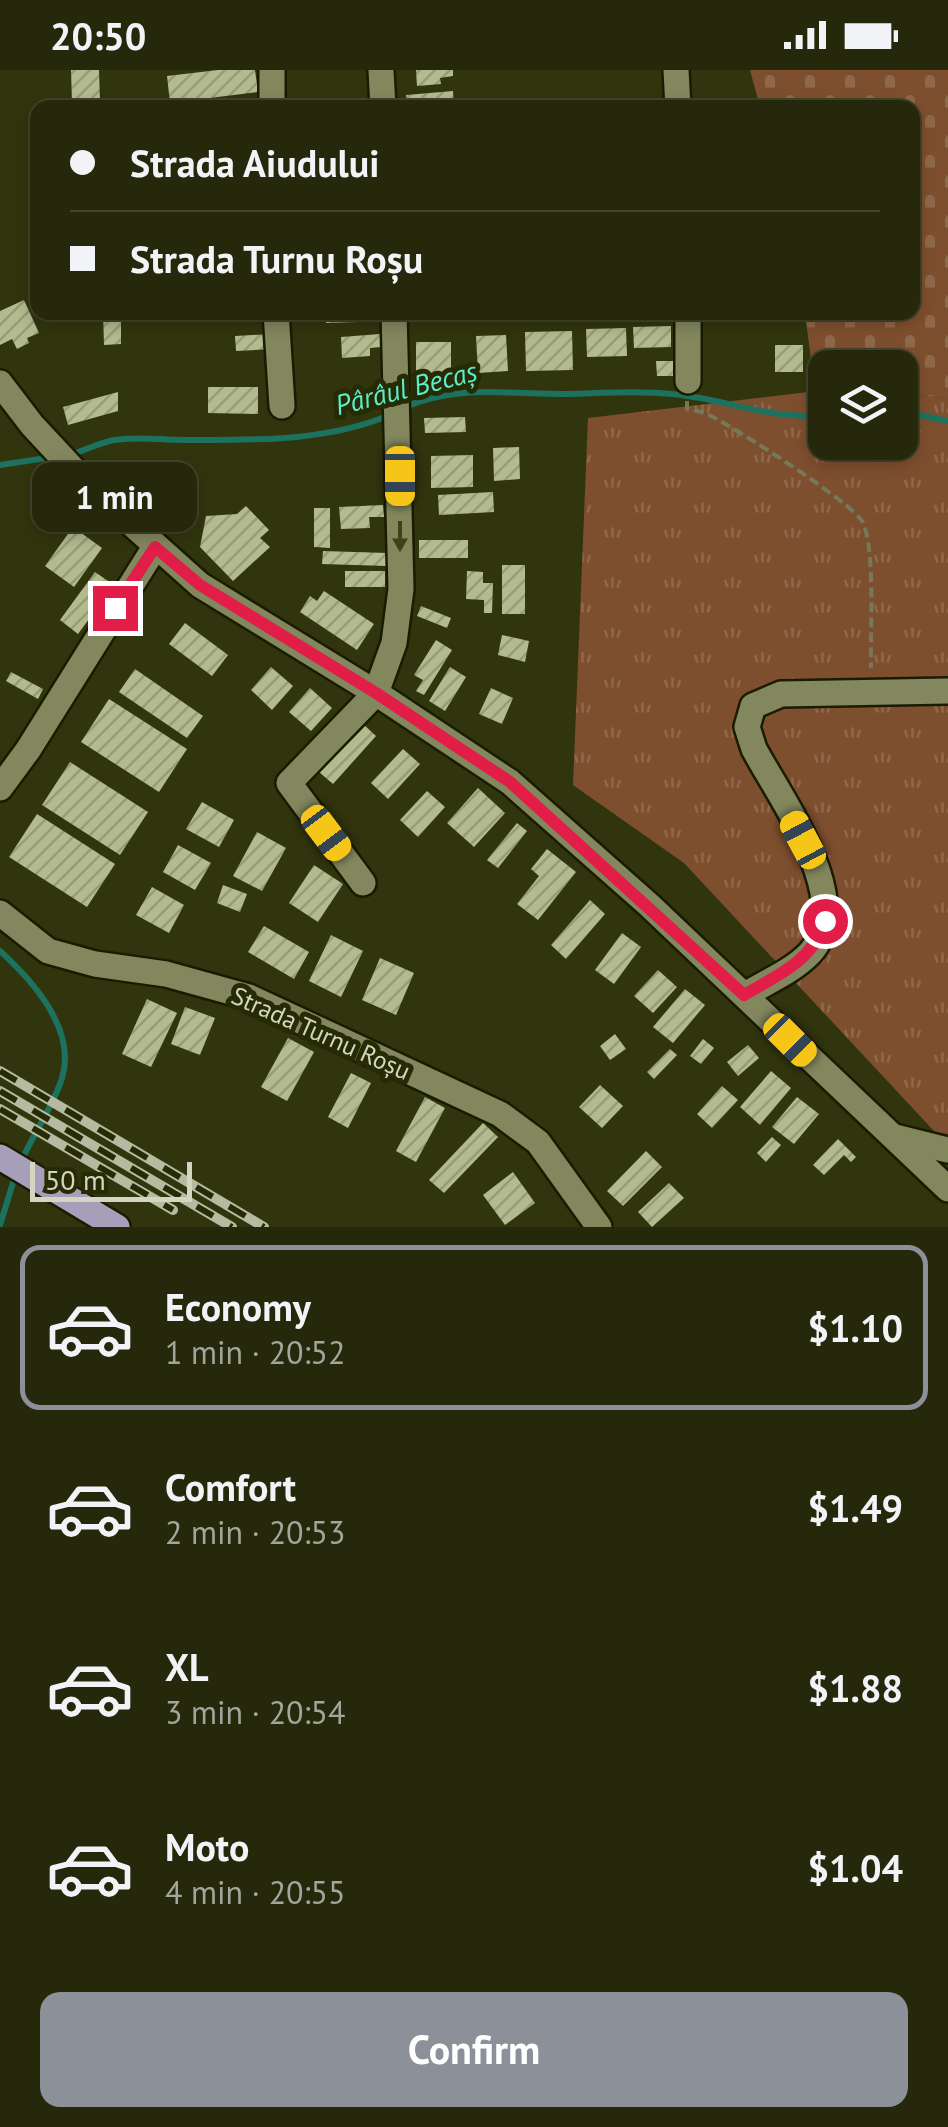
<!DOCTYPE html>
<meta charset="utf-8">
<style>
body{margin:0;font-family:"PT Sans",sans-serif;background:#313418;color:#f1f3f6;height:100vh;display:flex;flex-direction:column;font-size:38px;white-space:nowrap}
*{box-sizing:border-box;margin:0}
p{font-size:32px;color:#a3a69c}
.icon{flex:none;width:55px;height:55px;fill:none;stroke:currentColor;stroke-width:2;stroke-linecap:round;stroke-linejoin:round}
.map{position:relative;height:1157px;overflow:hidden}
.drawer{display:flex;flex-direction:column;background:#25280a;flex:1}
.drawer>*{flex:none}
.guide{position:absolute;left:30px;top:30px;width:890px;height:220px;border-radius:20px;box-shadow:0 5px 15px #0003,0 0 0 2px #42442b;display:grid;align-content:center;height:220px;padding:0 40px;background:#25280a}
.fabs{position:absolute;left:808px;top:280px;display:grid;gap:20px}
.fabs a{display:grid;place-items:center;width:110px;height:110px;border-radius:20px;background:#25280a;box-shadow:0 5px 15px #0003,0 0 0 2px #42442b;font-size:50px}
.scale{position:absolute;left:30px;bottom:25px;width:162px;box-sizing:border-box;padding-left:10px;border:5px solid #d2d6c0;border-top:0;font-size:28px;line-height:35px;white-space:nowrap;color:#d2d6c0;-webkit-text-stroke:8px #272b03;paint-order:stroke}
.end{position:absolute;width:45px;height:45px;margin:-22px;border:12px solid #e11d48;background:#fff;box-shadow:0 0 0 5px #fff}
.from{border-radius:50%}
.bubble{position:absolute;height:70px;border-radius:20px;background:#25280a;box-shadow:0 5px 15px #0003,0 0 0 2px #42442b;font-size:32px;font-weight:600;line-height:70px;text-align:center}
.car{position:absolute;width:30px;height:60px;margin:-30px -15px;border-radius:12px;box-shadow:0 0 8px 2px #0007;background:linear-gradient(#f5c518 24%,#345 0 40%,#f5c518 0 76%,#345 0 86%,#f5c518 0)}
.guide b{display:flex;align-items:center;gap:35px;height:95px;font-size:38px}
.guide b+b{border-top:2px solid #42442b}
.guide i{width:25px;height:25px;background:#f1f3f6}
ul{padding:18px 0 0;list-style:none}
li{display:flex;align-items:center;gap:30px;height:165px;margin:0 20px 15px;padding:0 20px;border:5px solid transparent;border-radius:20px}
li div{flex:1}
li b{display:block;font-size:38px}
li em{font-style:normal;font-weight:600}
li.on{border-color:#8c9099}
li>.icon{width:90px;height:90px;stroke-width:1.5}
.button{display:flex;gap:20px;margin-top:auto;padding:20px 40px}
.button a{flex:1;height:115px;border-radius:20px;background:#8c9099;color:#fff;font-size:40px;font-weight:600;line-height:115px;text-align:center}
.status{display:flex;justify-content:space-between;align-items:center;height:70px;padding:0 50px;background:#25280a;direction:ltr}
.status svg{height:28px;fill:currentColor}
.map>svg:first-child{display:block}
.grass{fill:url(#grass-tufts)}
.cemetery{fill:url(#cemetery-stones)}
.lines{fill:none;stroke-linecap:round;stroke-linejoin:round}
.stream{stroke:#1c725f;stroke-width:6}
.building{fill:url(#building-hatch)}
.minor-casing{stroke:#191c01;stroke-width:30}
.major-casing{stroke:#191c01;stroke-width:30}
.path{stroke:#757959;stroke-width:4;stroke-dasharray:10 5;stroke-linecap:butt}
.minor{stroke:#82875e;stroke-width:25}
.major{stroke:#a79eb9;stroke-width:25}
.rail-casing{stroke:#b6baa1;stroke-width:10}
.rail{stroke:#272b03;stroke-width:6;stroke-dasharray:19;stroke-linecap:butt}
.oneway{fill:#3e421a}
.route{stroke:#e11d48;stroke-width:12}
.labels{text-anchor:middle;stroke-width:10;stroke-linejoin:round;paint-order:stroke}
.street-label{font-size:25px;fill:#d2d6c0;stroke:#272b03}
.water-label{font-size:28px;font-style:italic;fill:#5aeecc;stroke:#272b03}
</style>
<div class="status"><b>20:50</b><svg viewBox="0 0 49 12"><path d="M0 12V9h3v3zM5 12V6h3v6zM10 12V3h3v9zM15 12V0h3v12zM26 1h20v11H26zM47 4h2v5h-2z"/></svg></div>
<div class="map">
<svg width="948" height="1157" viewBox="0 0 948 1157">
<defs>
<pattern id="grass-tufts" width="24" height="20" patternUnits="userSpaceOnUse" patternTransform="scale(2.5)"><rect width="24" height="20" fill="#7e4f2e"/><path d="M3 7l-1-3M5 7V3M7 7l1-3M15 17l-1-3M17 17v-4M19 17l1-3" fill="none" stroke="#8f684a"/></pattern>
<pattern id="cemetery-stones" width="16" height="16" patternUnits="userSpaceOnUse" patternTransform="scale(2.5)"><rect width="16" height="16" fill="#7e4f2e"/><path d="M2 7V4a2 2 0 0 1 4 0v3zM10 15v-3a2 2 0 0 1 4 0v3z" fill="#8f684a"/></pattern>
<pattern id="building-hatch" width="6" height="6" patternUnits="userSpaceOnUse" patternTransform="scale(2.5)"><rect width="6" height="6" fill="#b3ba8e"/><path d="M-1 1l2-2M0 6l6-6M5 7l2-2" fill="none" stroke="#969c79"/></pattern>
</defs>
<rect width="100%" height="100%" fill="#31350d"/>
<polygon class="grass" points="825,320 825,372 900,372 900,322 948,329 948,1076 684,793 573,715 588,348"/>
<polygon class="cemetery" points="750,0 948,0 948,329 900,322 900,298 825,298 825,320 815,320 805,243 912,242 912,38 760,37"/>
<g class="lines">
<g class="stream">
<path d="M403 338C457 313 514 325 571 324 609 323 650 320 688 326 735 333 777 350 825 345"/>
<polyline points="900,341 948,351"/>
<path d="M70 385C85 380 99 373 114 370 138 366 161 370 184 370 253 370 328 372 392 344"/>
<polyline points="0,395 53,387"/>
<path d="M0 881C33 911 77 959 62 1008 53 1037 33 1064 21 1092"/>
<polyline points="0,1155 16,1103"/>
</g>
</g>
<g class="building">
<polygon points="71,0 99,0 100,32 72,33"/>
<polygon points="218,0 255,0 258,22 170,33 167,6"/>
<polygon points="416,0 453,0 453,6 440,8 441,14 417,16"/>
<polygon points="453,21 454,38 407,38 406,25"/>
<polygon points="24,230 39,263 27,268 29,273 17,279 12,269 0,275 0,241"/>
<polygon points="103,242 121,242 121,274 104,275"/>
<polygon points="325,242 358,242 358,252 326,253"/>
<polygon points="474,242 512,242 512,249 474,250"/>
<polygon points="671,256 671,277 634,278 633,257"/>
<polygon points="626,258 627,286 587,287 586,259"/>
<polygon points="572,261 573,300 526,301 525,262"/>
<polygon points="271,264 272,279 236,281 235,266"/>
<polygon points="380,264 381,277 370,278 370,286 342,288 341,267"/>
<polygon points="506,265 508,301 478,303 476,266"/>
<polygon points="416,272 451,272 451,303 416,304"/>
<rect x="775" y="275" width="28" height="27"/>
<polygon points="656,291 673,291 673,306 657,306"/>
<polygon points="208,317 258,317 258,344 208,343"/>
<polygon points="118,322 118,341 68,355 63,337"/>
<polygon points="465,347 466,362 425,363 424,348"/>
<polygon points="519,377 520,409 494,411 493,378"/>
<polygon points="473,385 473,417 431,418 431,386"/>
<polygon points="493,422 494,442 439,445 438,425"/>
<polygon points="383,435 384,447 369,447 370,458 341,459 339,437"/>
<polygon points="246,436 269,460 260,468 270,477 233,511 200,477 206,446 237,444"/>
<polygon points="314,438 330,438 330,478 314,477"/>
<polygon points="73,457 102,478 74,517 45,496"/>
<rect x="419" y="470" width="49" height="18"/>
<polygon points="323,481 387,483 387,496 322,494"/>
<rect x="502" y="495" width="23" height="49"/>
<rect x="345" y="501" width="40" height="16"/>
<polygon points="467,501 483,502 483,513 493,513 492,543 484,543 484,530 466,529"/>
<polygon points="95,502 114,515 78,564 60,550"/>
<polygon points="324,521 374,554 357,580 300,542 310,526 317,531"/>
<polygon points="421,536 451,548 447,558 417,546"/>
<polygon points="185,553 228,585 212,606 169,574"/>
<polygon points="502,565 529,571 525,592 498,585"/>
<polygon points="436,570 452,580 424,625 416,621 423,610 414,605"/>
<polygon points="271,597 293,616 272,640 251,620"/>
<polygon points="450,597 466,607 445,641 429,631"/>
<polygon points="135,599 203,646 187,668 119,622"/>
<polygon points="11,602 43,619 38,629 6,611"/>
<polygon points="310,618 332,638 311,661 289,642"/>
<polygon points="491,618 513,628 502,654 479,644"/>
<polygon points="109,629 187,679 159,722 81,672"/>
<polygon points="362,653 376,666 333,714 319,702"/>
<polygon points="403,679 420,694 388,729 371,713"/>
<polygon points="70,692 148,742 120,785 42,735"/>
<polygon points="478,718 505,743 474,777 447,753"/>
<polygon points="427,721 445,737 418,767 400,750"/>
<polygon points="202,732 234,750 219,777 186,759"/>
<polygon points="37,744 115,794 87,837 9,787"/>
<polygon points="517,753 527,761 498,798 487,790"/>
<polygon points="257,762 286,778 262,821 233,806"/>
<polygon points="178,775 211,793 195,820 163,802"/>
<polygon points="547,779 576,802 538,850 517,834 539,806 531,799"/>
<polygon points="314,795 343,814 318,852 289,833"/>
<polygon points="223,815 247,824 240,842 217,833"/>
<polygon points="152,817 184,835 169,863 136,845"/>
<polygon points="590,830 605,844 566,889 551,875"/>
<polygon points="264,856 309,882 294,909 248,882"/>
<polygon points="622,863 641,877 614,914 595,900"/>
<polygon points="331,865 363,881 341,927 309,911"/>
<polygon points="380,888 414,903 396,945 362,930"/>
<polygon points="658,900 677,917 653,943 634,926"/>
<polygon points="685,919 705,935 673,973 653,957"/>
<polygon points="147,929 177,943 151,997 122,984"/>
<polygon points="185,937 215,948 200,985 171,974"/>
<polygon points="615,964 626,979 610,990 600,976"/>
<polygon points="288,968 314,982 287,1031 261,1017"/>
<polygon points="703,969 714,978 701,994 690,986"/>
<polygon points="748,975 759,988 738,1006 727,992"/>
<polygon points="670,979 677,985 654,1009 647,1002"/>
<polygon points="771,1001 791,1018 760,1055 740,1037"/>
<polygon points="351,1003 371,1013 348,1058 328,1047"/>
<polygon points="600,1015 623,1036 602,1058 579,1037"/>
<polygon points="722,1016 738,1030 712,1058 697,1044"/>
<polygon points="425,1027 445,1038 416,1092 396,1081"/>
<polygon points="797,1027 819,1044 794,1074 772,1057"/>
<polygon points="483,1053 498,1067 444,1123 429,1110"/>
<polygon points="772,1067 781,1075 766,1092 757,1083"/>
<polygon points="838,1069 856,1087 851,1092 844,1085 824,1105 813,1095"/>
<polygon points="646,1081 662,1097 623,1136 607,1121"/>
<polygon points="513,1102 535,1133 505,1155 483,1125"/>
<polygon points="669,1113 684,1128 652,1157 638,1142"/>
</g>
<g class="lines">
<g class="minor-casing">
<g id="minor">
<polyline points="272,0 272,38"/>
<polyline points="381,0 383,38"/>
<polyline points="676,0 678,38"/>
<polyline points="276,242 282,336"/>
<polyline points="688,242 688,311"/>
<polyline points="0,313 32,355 86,413 200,515 376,623 510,712 649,835 948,1119"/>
<polyline points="0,718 28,680 155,477"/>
<polyline points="363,813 289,713 376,623 394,573 401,519 394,242"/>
<polyline points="0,843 48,881 95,894 166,904 249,927 500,1044 538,1072 599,1157"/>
<path d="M745 925C766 912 793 901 810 883 857 832 780 728 754 679L747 657 753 636 781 624 948 621"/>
<polyline points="895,1067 948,1080"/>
</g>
</g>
<g class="major-casing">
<polyline id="major" points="0,1087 117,1157"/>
</g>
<path class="path" d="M687 331V339C695 341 702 341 709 345 734 357 851 432 862 451 876 476 870 566 871 598"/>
<use href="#minor" class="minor"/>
<use href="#major" class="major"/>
<g class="rail-casing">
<g id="rail">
<polyline points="0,1001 264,1157"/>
<polyline points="0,1021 232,1157"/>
<polyline points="0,1039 173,1140"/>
</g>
</g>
<use href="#rail" class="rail"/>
</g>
<defs><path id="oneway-solid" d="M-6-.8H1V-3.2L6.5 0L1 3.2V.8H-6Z" transform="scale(2.5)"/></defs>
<use class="oneway" href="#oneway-solid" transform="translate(400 466) rotate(90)"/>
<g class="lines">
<path class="route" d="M115 538 155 477 200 515 376 623 510 712 744 925C778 905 813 891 825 851"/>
</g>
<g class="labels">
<g class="street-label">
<text transform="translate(321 963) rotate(24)" y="9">Strada Turnu Roșu</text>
</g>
<g class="water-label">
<text transform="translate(406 318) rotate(-14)" y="10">Pârâul Becaș</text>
</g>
</g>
</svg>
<div class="fabs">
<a><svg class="icon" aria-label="layers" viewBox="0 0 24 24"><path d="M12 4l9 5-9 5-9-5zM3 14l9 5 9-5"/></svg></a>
</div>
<div class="scale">50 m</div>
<i class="end from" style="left:825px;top:851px"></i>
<i class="end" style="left:115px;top:538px"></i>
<div class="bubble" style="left:32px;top:392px;width:165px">1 min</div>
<i class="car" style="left:400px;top:406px;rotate:180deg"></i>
<i class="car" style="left:326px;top:763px;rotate:143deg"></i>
<i class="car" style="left:803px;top:770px;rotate:332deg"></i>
<i class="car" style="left:790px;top:970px;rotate:135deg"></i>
<div class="guide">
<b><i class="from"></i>Strada Aiudului</b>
<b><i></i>Strada Turnu Roșu</b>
</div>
</div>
<section class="drawer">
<ul>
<li class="on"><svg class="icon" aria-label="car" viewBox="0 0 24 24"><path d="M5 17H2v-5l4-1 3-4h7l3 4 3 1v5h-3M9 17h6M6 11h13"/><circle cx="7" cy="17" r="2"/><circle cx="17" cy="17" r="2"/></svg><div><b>Economy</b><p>1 min · 20:52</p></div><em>$1.10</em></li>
<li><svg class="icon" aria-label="car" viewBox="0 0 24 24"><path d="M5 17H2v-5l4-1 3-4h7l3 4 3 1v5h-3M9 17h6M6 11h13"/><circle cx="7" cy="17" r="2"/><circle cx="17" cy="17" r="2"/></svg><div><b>Comfort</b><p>2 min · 20:53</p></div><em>$1.49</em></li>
<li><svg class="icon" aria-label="car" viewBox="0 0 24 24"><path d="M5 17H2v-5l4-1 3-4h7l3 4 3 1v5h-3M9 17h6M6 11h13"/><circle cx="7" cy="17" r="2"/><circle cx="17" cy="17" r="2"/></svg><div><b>XL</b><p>3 min · 20:54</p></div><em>$1.88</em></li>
<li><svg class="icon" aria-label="car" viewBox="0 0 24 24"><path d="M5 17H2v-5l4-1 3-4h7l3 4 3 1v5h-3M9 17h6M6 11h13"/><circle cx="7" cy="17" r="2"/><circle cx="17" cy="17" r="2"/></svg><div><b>Moto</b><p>4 min · 20:55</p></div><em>$1.04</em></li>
</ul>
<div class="button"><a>Confirm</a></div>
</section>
